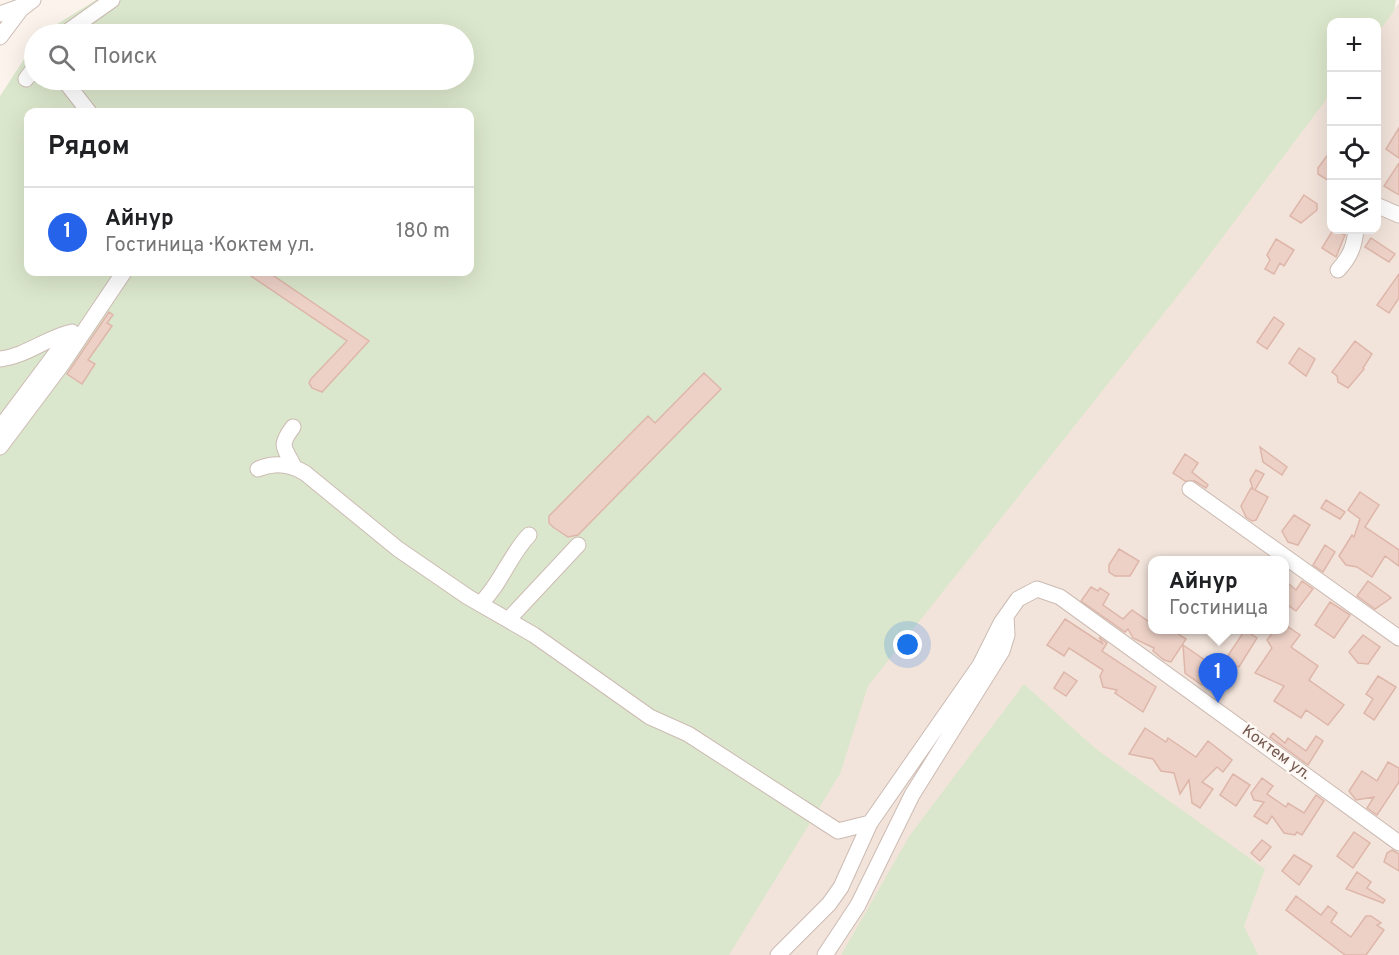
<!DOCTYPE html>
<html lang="ru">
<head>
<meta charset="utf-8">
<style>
	body { margin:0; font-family:Overpass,sans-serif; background:#f2f2f2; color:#202124 }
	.controls { position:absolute; right:18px; top:18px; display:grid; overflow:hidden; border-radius:12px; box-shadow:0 6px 24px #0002 }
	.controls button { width:54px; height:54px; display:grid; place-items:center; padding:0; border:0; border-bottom:2px solid #e0e0e0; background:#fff; color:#202124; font:30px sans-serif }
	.you { position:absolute; left:908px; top:645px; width:21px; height:21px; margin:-15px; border:4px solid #fff; border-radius:50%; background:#1a73e8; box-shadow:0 0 0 9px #1a73e833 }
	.badge { display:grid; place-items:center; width:39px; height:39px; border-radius:50%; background:#2563eb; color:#fff; font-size:20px; font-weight:700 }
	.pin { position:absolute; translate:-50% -50px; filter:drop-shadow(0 2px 3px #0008) }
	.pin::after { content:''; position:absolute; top:32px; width:21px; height:18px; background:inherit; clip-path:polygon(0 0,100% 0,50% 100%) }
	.popup { position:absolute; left:1148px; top:556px; width:141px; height:78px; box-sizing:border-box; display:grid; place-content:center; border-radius:12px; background:#fff; filter:drop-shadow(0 2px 4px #0005); font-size:20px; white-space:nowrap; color:#757577 }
	.popup b { font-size:22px; color:#202124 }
	.popup::after { content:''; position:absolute; left:50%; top:100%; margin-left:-12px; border:12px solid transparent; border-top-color:#fff }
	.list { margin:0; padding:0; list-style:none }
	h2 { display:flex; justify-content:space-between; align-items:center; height:78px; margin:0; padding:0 24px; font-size:26px }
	h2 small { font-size:20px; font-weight:400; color:#757577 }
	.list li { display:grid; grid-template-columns:39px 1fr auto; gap:18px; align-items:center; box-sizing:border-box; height:90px; padding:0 24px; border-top:2px solid #e0e0e0 }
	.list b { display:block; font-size:22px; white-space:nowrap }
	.list p { margin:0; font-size:20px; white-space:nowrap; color:#757577 }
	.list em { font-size:20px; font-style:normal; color:#757577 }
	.icon { flex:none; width:33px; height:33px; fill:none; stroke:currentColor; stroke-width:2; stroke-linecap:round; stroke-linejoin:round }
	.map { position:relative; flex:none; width:1399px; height:955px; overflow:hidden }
	.search { position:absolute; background:#fff; box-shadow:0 6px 24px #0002; left:24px; top:24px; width:450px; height:66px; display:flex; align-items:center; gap:15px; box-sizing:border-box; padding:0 21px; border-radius:33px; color:#757577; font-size:22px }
	.panel { position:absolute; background:#fff; box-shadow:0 6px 24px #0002; left:24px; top:108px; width:450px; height:168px; border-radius:12px }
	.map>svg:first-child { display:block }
	.residential { fill:#f2e4db; fill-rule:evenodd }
	.green { fill:#dbe7cc; fill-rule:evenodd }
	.building { fill:#edd1c7; stroke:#deb6a9; stroke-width:1.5 }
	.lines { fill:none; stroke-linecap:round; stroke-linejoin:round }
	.minor-casing { stroke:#ccbbb3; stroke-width:17 }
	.minor { stroke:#fff; stroke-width:15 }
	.labels { text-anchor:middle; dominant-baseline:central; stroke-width:5; stroke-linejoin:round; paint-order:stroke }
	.street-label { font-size:16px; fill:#745951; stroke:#fdf8f3 }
</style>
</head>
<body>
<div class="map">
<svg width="1399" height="955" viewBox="0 0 1399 955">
	<rect width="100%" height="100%" fill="#fbf3ec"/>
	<path class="residential" d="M1399 3V955H629L1331 86 1332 230H1376L1377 31ZM1152 560H1284V630H1152Z"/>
	<path class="green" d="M96 0H1396L1394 11 1377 34 1376 22H1332L1331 93 1195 274 868 686 840 774 729 955H0V96L34 44V80H464V34H41ZM28 112H470V272H28Z
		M1024 684 1096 749 1265 869 1244 926 1258 955H841L910 835Z"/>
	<path class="building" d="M1399 128V158L1386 149Z
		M1332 149V183L1318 174V168Z
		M1399 163V195L1384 186Z
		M1304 195 1317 204V210L1301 223 1290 216Z
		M1333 230 1345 235 1336 257 1322 248Z
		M1371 238 1395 254 1389 262 1365 247Z
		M1276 239 1294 250 1284 266 1280 263 1274 274 1265 269 1270 260 1267 255Z
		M245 272H268L369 341 322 392 312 388 309 383 311 379 347 341Z
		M1399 274V298L1389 313 1377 305Z
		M109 312 113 315 107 323 112 326 88 360 95 364 82 384 67 374Z
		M1274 317 1284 324 1267 349 1257 342Z
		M1355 341 1372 354 1363 368 1364 369 1348 388 1338 382 1337 376 1332 372Z
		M1299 348 1315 359 1306 376 1289 363Z
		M704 373 721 389 578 535 568 537 553 527 549 523V516L648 416 655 423Z
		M1260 447 1287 467 1282 475 1263 462Z
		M1185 454 1198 463 1192 472 1208 485 1206 488 1195 481H1185L1173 473Z
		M1256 470 1264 474 1255 490 1268 497 1256 520 1252 521 1246 517 1241 506 1251 488 1253 489 1250 480Z
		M1360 492 1379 505 1365 527 1399 550V566L1385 556 1372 577 1357 567 1346 565 1339 556 1352 535 1354 537 1360 519 1348 510Z
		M1326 500 1345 512 1340 519 1321 508Z
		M1294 515 1310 525 1298 545 1288 542 1282 531Z
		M1325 545 1335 552 1323 572 1313 565Z
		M1119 549 1139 561 1130 576H1115L1109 572V565Z
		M1284 580 1296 590 1302 581 1313 589 1296 611 1284 602Z
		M1368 581 1389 596 1391 598 1375 609 1357 596Z
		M1091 587 1098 591 1100 588 1109 594 1103 605 1123 619 1132 610 1152 624V630H1172L1186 639 1171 662 1164 660 1153 651 1154 648 1133 638 1128 629 1125 632 1081 601Z
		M1330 602 1350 615 1334 638 1315 625Z
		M1065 619 1103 644 1099 637 1107 643 1102 651 1156 687 1143 712 1115 693 1117 690 1103 687 1100 676 1103 670 1069 648 1064 656 1047 645Z
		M1284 624 1300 635 1291 647 1318 666 1309 680 1344 705 1328 725 1306 710 1301 718 1274 701 1284 686 1255 673 1272 648 1267 640 1275 630H1284Z
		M1245 630 1257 638 1239 667 1223 663Z
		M1363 635 1380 647 1368 664 1358 663 1349 652Z
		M1183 645 1215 667 1202 685 1185 673Z
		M1064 672 1077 681 1066 696 1054 688Z
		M1378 676 1396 687 1374 720 1364 713 1373 699 1366 694Z
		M1145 728 1166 742 1168 738 1196 757 1208 741 1232 760 1223 772 1217 767 1202 782 1213 789 1200 808 1192 803 1189 780 1180 794 1174 773 1161 771 1153 759 1129 754Z
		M1273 733 1285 743 1288 738 1306 751 1316 736 1323 741 1308 765 1270 737Z
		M1388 762 1399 768V782L1377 815 1367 808 1374 797 1356 800 1349 791 1362 771 1377 781Z
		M1233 774 1250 785 1236 806 1220 795Z
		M1262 778 1273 786 1267 794 1286 807 1288 803 1304 813 1316 795 1324 801 1302 835 1297 832 1295 835 1284 833 1272 816 1267 824 1254 816 1264 802 1254 800 1251 793Z
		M1354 832 1370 843 1353 868 1337 856Z
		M1262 840 1271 847 1260 861 1251 853Z
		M1392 850 1399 854V871L1384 862 1387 853Z
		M1294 855 1312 866 1299 885 1282 871Z
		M1357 872 1371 882 1367 888 1385 900 1383 903 1346 889Z
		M1296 896 1321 915 1328 906 1337 913 1331 922 1351 937 1366 916H1371L1381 923 1377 925 1384 930 1366 955H1345L1286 910Z"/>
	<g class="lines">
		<defs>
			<path id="minor" d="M0 14 25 5
				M64 34 112 0
				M0 37 21 9 33 0
				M26 79 34 68
				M64 80 89 112
				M1376 205 1399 215
				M1338 270C1350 257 1354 247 1356 230
				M0 359C27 356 47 337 72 332
				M293 427C277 448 286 448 294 467
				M0 428 68 337
				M0 447 60 367 124 272
				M258 469C274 462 290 464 305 473L398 549 468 597 534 635 650 717 688 734 838 831 870 823
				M1190 489 1399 638
				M480 604C501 584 509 556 529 535
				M508 620 578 545
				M778 955 829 904 841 887 870 823 980 665 1001 623 1018 599 1037 589 1060 597 1399 843
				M825 955 858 905 912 795 1002 651 1007 635 1006 616"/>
		</defs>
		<use href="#minor" class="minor-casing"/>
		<use href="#minor" class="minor"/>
	</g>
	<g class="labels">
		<g class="street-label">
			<text transform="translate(1276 753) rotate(36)">Коктем ул.</text>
		</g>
	</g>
</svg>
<div class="controls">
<button>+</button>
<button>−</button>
<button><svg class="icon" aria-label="locate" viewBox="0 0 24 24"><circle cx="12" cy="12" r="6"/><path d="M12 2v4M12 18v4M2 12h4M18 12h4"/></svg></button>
<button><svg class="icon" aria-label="layers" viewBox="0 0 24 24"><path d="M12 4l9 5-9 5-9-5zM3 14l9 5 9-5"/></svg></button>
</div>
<div class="you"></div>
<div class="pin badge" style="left:1218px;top:703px">1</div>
<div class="popup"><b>Айнур</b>Гостиница</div>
<div class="search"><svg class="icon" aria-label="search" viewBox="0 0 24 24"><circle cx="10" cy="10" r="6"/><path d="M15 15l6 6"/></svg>Поиск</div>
<section class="panel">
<h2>Рядом<small></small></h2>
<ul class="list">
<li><span class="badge">1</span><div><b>Айнур</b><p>Гостиница · Коктем ул.</p></div><em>180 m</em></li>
</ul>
</section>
</div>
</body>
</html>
